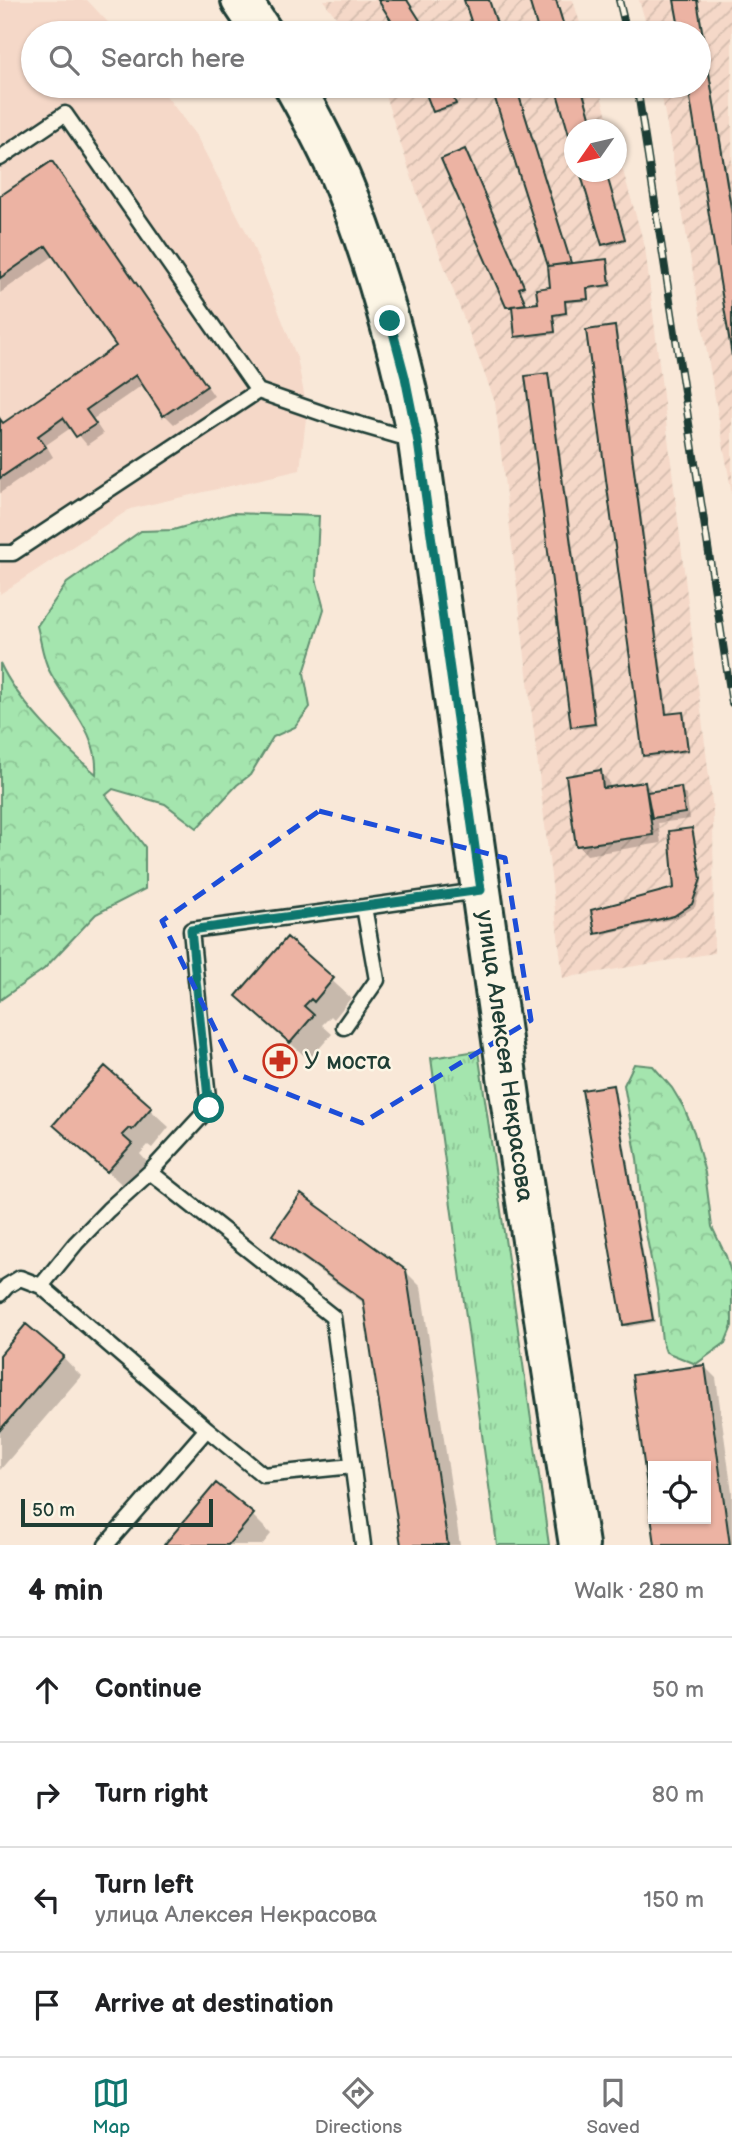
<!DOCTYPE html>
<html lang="en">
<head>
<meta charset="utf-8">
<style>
	body { margin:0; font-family:"Balsamiq Sans",sans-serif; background:#f2f2f2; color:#202124 }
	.controls { position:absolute; right:21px; bottom:21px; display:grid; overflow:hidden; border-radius:0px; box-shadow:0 2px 5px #0004 }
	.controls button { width:63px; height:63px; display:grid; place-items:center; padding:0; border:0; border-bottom:2px solid #e0e0e0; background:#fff; color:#202124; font:35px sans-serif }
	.compass { position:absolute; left:564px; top:119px; width:63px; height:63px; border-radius:50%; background:#fff; box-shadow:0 2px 5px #0004; rotate:236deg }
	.scale { position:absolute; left:21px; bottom:18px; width:192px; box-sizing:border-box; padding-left:7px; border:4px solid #1f3d34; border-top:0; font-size:19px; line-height:24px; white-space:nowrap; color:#1f3d34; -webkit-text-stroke:5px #fcf5e5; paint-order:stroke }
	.stop { position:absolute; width:21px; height:21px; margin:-16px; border:5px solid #0f766e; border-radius:50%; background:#fff }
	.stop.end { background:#0f766e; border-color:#fff; box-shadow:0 2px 7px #0008 }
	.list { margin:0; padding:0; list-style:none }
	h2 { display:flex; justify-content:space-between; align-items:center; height:91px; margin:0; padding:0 28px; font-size:30px }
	h2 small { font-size:23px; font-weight:400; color:#757577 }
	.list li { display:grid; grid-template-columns:46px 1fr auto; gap:21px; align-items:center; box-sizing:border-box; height:105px; padding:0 28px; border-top:2px solid #e0e0e0 }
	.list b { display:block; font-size:26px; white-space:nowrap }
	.list p { margin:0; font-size:23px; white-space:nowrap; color:#757577 }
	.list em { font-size:23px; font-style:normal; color:#757577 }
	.icon { flex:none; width:38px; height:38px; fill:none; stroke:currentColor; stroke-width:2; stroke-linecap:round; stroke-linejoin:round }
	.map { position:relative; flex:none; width:732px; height:1545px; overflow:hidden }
	.search { position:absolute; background:#fff; box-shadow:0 2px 5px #0004; left:21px; right:21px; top:21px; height:77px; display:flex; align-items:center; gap:18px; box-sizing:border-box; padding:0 24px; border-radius:38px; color:#757577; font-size:26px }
	.sheet { height:511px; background:#fff }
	nav { display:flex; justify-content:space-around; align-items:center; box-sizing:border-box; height:98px; border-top:2px solid #e0e0e0; background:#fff; font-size:19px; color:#757577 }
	nav a { display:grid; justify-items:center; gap:4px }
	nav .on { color:#0f766e }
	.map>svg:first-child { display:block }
	.built { fill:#f5d8c8 }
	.industrial { fill:url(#industrial-furrows) }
	.grass { fill:url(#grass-tufts); stroke:#629171; stroke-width:2 }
	.forest { fill:url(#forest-crowns); stroke:#629171; stroke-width:2 }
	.shadow { fill:#0003; fill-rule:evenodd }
	.building { fill:#ecb3a3; stroke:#1f3d34; stroke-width:2; fill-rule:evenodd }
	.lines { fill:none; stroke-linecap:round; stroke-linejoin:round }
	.lane-casing { stroke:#1f3d34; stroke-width:19 }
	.secondary-casing { stroke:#1f3d34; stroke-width:44 }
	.lane { stroke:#fcf5e5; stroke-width:14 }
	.secondary { stroke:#fcf5e5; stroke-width:38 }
	.rail-casing { stroke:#1f3d34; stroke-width:8 }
	.rail { stroke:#fcf5e5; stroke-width:5; stroke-dasharray:16; stroke-linecap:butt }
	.route { stroke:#0f766e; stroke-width:9 }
	.marked { fill:none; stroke:#1d4ed8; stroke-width:5; stroke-dasharray:14 9; stroke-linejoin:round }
	.labels { text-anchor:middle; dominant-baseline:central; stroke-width:5; stroke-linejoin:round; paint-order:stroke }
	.street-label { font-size:24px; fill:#1f3d34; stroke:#fcf5e5 }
	.poi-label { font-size:24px; fill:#1f3d34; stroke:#fcf5e5; text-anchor:start }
</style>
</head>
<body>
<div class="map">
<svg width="732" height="1545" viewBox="0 0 732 1545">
	<defs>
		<pattern id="industrial-furrows" width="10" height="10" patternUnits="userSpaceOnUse" patternTransform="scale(1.75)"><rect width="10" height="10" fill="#f5d8c8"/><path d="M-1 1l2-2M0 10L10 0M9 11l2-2" fill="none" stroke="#d2baac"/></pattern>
		<pattern id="grass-tufts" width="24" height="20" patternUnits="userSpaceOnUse" patternTransform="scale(1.75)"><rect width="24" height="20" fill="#a4e5ae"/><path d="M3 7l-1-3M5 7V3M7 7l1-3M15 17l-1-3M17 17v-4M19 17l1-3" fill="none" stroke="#8dc596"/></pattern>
		<pattern id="forest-crowns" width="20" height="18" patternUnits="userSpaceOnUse" patternTransform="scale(1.75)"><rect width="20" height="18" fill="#a4e5ae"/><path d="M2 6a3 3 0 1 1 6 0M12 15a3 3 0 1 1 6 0" fill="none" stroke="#8dc596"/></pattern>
	</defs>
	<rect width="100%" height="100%" fill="#f9e8d8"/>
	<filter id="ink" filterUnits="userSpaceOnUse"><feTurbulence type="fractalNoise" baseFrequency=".0143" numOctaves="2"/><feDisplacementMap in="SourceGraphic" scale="14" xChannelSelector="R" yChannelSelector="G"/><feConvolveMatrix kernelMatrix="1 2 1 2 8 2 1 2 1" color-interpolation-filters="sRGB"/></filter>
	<g filter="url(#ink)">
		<path class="built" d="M0 0H87L118 33H33V86H159L197 137 251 241 297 358 307 409 300 470 130 509 0 594Z"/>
		<path class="industrial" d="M323 0H573L583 33H348Z
			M639 0H732V494L660 86H699V33H649Z
			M382 86H598L611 129 574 130V172H616L617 150 645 247 713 810 714 953 563 978 495 402 415 188Z"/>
		<path class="grass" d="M477 1051H478L549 1545H497L431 1058Z"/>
		<path class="forest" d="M232 513 319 516 316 579 324 609 304 673 310 707 295 727 273 737 250 775 237 785 197 828 165 804 113 789 106 795 145 847V889L96 914 44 969 0 1000V663C17 701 64 747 96 774 99 734 69 707 51 674 43 661 41 641 37 626L67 583 141 531 173 530Z
			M634 1064 653 1066 672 1088 684 1108 694 1132 705 1173 712 1227 726 1256 732 1276V1326L725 1343 696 1364 666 1352 662 1341 657 1290 643 1218 637 1159 624 1085Z"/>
		<path class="shadow" d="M466 0H490L500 33H476Z
			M531 0H557L567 33H541Z
			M676 0H698L732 207V345L690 86H699V33H681Z
			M425 86H449L457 106 437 113Z
			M493 86H517L572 264 606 261 609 264 612 287 588 290 589 301 566 303 568 315 554 317 556 334 520 339 517 336 514 308H510L507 306 464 151 525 289 520 291 527 306 540 304 552 288 549 266Z
			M557 86H582L594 130H574V146Z
			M51 163 60 172 214 396 174 424 165 415 144 384 93 419 103 434 87 445 72 427 46 445 53 457 0 493V418L4 424 118 346 55 255 0 293V198Z
			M582 172H606L626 242 606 247 604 244Z
			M614 328 617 331 668 716 682 714 685 716 689 752 647 758 644 755Z
			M548 375 550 378 597 726 575 729 573 726Z
			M600 772 609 781 610 789 644 783 654 793 680 789 686 795 690 819 658 823 661 843 587 855 578 845Z
			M691 830 694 832 702 882 695 907 677 918 599 935 597 933 676 889Z
			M287 939 351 998 334 1019 331 1016 322 1025 332 1034 309 1060 238 996Z
			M105 1068 169 1127 152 1148 148 1145 140 1154 149 1164 127 1189 56 1125Z
			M612 1087 615 1089 655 1322 627 1327 624 1324Z
			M274 1234 405 1271 421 1287 460 1545H403L365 1304 290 1250Z
			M0 1357H63L81 1376 0 1470Z
			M705 1367 716 1378 732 1492V1545H657L634 1376ZM653 1466H706V1519H653Z
			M253 1516 271 1534 262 1545H166Z"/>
		<path class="building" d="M378 0H407L428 33H399Z
			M464 0H489L500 33H475Z
			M529 0H556L566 33H539Z
			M674 0H697L732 214V356L688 86H699V33H680Z
			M423 86H449L456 104 433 112Z
			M491 86H516L571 263 548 266Z
			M555 86H581L594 130H574V152Z
			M465 149 524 286 519 288 526 304 506 307 441 159Z
			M52 161 207 386 163 416 136 375 86 410 96 424 76 437 63 418 38 436 46 447 0 478V419L3 423 116 346 46 246 0 278V196Z
			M580 172H606L625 239 602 245Z
			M607 259 610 285 587 288 588 299 565 301 566 313 553 315 555 332 515 337 512 306 538 303 536 289 550 287 548 266Z
			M615 326 666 714 683 712 688 750 643 756 586 330Z
			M548 373 595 724 571 727 525 376Z
			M601 770 603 788 645 782 653 835 576 846 566 776Z
			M681 787 685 813 652 818 647 792Z
			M692 828 701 879 692 904 674 916 595 934 591 910 674 888 669 831Z
			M287 937 334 978 314 1002 311 999 304 1006 314 1015 290 1043 236 996Z
			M105 1066 152 1107 132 1130 129 1128 122 1135 132 1144 107 1172 53 1125Z
			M613 1085 653 1320 623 1325 582 1090Z
			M301 1194 406 1270 448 1545H401L363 1300 272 1235Z
			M26 1324 64 1356 0 1430V1355Z
			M705 1365 730 1545H655L632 1375ZM653 1466H706V1519H653Z
			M216 1483 254 1514 228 1545H164Z"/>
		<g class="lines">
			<defs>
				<path id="lane" d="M0 158 65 114 258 391 330 416 413 440
					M0 553H13L258 391
					M344 1027 377 980 364 907 478 891
					M150 1172 333 1317 363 1545
					M41 1286 207 1429 106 1545
					M0 1294 7 1286 20 1278 41 1286 76 1243 108 1210 150 1172 209 1108 191 930 364 907
					M207 1429 263 1475 353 1466"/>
				<path id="secondary" d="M241 0 263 33
					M294 86C312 118 330 151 344 186 378 268 400 355 418 442L511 1104 579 1545"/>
			</defs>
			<use href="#lane" class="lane-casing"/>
			<use href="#secondary" class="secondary-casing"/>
			<use href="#lane" class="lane"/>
			<use href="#secondary" class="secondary"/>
			<defs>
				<path id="rail" d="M619 0 627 33
					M637 86 732 703"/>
			</defs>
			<use href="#rail" class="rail-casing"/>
			<use href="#rail" class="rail"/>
		</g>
	</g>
	<g class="lines" filter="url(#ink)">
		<path class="route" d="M209 1108 191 930 481 890 418 442 405 377 390 321"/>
	</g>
	<path class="marked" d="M319 811 505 858 531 1020 362 1123 237 1074 162 921Z"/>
	<defs>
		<symbol id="pharmacy-ring" viewBox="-11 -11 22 22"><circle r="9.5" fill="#fcf5e5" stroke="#c8321e" stroke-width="1.5"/><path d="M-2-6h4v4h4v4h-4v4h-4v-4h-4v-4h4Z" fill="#c8321e"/></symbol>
	</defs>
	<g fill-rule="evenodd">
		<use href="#pharmacy-ring" x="261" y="1042" width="38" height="38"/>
	</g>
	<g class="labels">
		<g class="street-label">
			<text transform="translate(505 1056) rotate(82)">улица Алексея Некрасова</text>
		</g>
		<g class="poi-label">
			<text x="304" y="1061">У моста</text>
		</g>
	</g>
</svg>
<div class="controls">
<button><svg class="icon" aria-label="locate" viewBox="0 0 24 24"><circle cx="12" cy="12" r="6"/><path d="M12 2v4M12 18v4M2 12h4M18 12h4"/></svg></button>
</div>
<svg class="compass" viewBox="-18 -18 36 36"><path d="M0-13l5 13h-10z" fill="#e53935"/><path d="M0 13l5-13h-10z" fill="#757577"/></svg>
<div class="scale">50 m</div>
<div class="stop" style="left:209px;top:1108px"></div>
<div class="stop end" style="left:390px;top:321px"></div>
<div class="search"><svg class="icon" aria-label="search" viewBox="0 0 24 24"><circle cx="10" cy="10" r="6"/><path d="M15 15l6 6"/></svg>Search here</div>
</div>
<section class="sheet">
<h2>4 min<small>Walk · 280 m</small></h2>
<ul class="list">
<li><svg class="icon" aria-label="ahead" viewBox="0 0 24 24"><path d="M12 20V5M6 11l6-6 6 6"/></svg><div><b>Continue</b></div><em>50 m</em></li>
<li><svg class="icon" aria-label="right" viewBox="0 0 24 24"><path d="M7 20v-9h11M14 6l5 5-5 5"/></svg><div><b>Turn right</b></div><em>80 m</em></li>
<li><svg class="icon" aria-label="left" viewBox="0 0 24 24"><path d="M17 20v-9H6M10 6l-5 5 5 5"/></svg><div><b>Turn left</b><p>улица Алексея Некрасова</p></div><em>150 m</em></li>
<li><svg class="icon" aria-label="arrive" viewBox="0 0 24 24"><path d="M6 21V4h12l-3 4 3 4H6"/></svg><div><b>Arrive at destination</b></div></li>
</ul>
</section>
<nav>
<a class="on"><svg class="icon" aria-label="map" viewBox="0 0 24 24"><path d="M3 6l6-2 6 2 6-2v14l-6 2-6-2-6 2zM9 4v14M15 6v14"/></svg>Map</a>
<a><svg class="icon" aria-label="directions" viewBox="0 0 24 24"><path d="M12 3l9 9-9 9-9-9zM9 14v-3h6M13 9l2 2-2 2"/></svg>Directions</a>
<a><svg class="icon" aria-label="saved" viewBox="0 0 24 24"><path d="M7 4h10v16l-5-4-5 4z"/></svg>Saved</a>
</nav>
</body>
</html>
